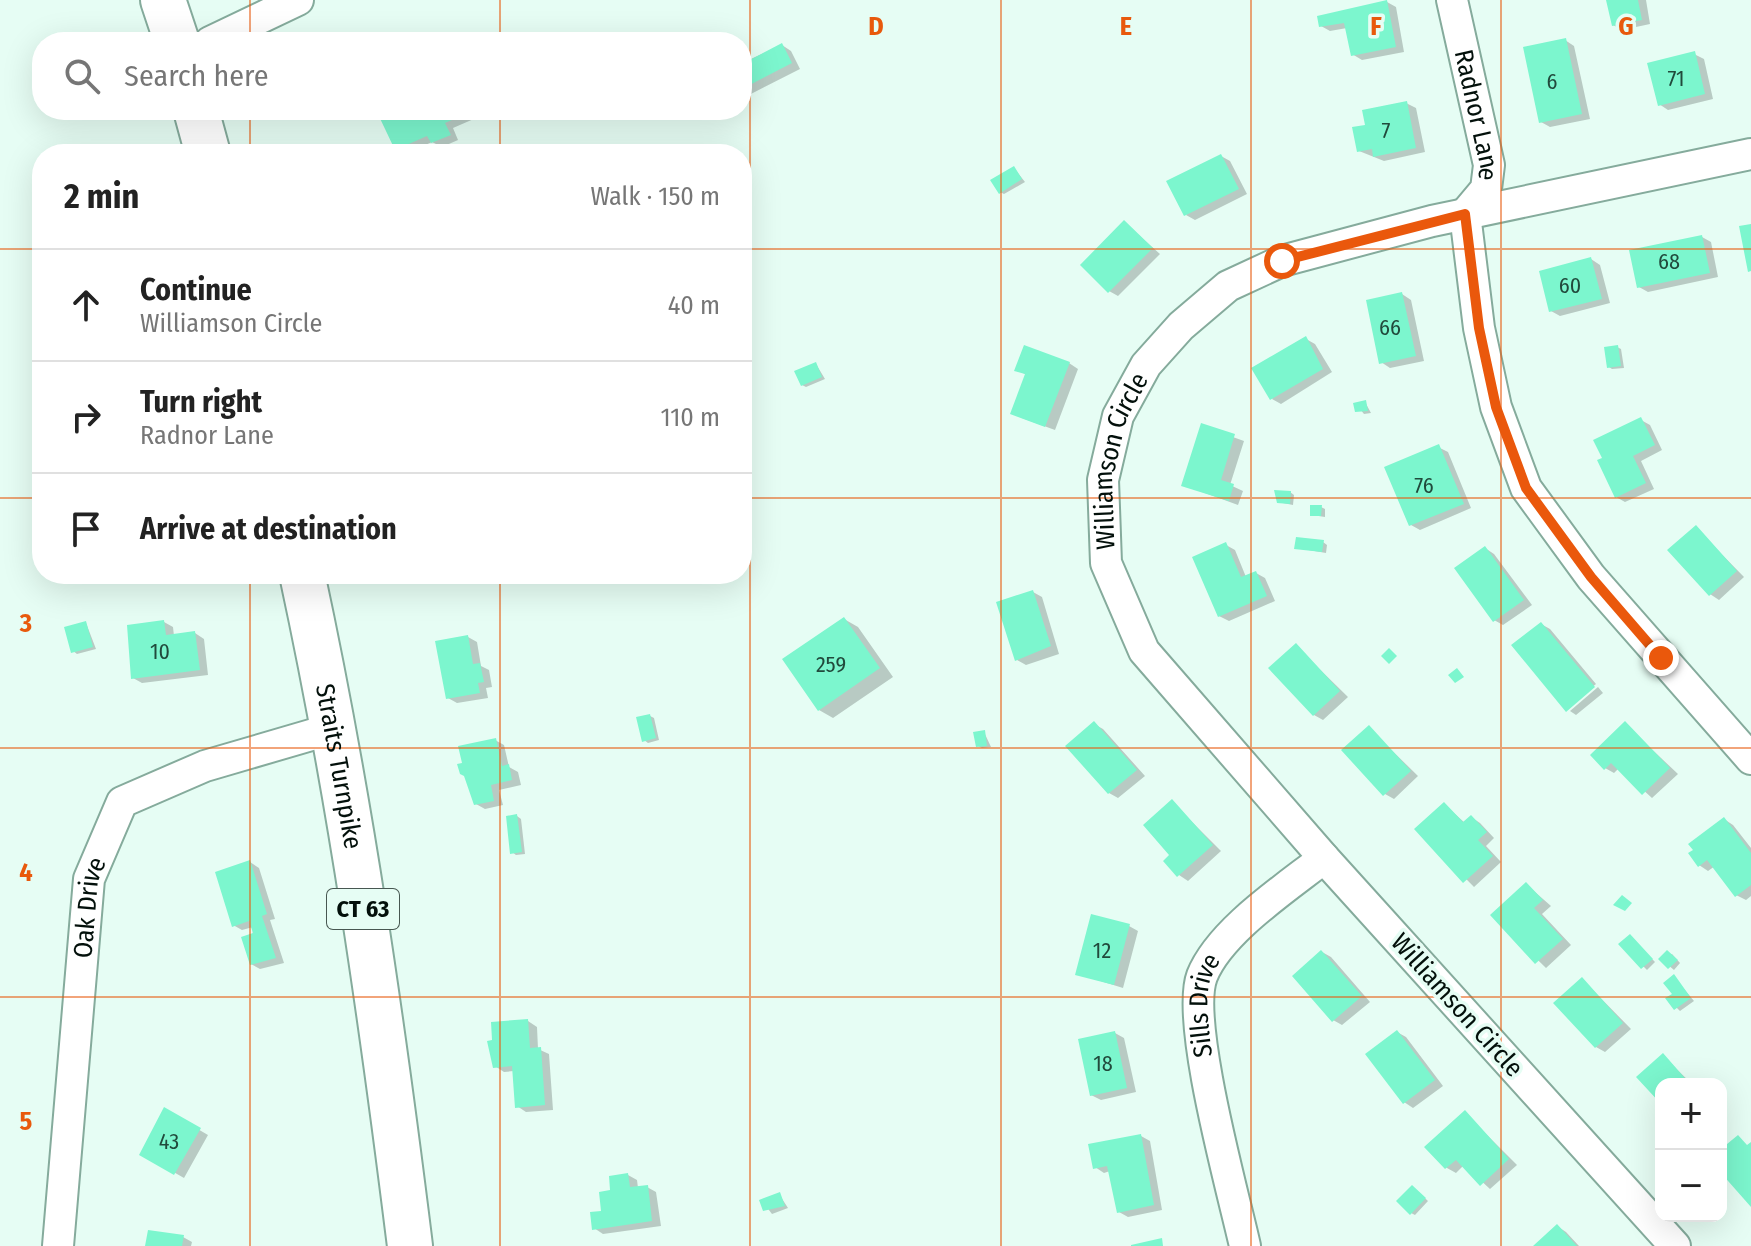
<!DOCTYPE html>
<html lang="en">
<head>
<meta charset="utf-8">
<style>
	body { margin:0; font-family:"Fira Sans Condensed",sans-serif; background:#f2f2f2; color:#222 }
	.controls { position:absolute; right:24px; bottom:24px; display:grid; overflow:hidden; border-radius:16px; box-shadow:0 8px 32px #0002 }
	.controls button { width:72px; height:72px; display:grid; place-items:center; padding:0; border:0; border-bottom:2px solid #e0e0e0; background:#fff; color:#222; font:40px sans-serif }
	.stop { position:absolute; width:24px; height:24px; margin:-18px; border:6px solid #ea580c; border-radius:50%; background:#fff }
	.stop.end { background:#ea580c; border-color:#fff; box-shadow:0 2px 8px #0008 }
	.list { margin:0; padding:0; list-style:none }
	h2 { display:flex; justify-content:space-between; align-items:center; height:104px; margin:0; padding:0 32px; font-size:34px }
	h2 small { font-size:26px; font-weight:400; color:#767676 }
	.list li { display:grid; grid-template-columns:52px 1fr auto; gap:24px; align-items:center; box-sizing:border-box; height:112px; padding:0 32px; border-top:2px solid #e0e0e0 }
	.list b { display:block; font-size:30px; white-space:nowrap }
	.list p { margin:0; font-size:26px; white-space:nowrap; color:#767676 }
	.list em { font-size:26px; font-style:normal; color:#767676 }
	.icon { flex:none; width:44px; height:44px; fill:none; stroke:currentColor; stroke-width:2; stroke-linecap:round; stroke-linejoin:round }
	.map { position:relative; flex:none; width:1751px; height:1246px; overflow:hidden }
	.search { position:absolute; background:#fff; box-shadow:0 8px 32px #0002; left:32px; top:32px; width:720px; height:88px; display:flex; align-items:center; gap:20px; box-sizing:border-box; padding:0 28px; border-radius:32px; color:#767676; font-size:30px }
	.panel { position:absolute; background:#fff; box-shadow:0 8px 32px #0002; left:32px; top:144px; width:720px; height:440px; border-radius:32px }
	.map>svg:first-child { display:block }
	.shadow { fill:#0003 }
	.building { fill:#7cf6ce }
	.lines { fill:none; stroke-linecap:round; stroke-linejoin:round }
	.street-casing { stroke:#85ab9c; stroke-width:34 }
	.primary-casing { stroke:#85ab9c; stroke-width:48 }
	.street { stroke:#fff; stroke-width:30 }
	.primary { stroke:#fff; stroke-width:44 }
	.route { stroke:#ea580c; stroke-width:10 }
	.grid { fill:none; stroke:#e8590c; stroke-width:2; stroke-opacity:0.55 }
	.labels { text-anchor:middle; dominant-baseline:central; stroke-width:7; stroke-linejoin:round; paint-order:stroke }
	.number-label { font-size:22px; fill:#214a3c }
	.shield { fill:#e6fdf4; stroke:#475751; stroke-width:2 }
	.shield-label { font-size:24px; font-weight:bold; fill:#03100b }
	.street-label { font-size:26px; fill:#03100b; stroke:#e6fdf4 }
	.grid-label { font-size:26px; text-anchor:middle; font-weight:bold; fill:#e8590c; stroke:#e6fdf4; stroke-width:7; stroke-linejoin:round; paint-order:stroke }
</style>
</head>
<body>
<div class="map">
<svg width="1751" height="1246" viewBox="0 0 1751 1246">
	<rect width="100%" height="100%" fill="#e6fdf4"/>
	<path class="shadow" d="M1608 0H1646L1650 24 1622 30 1613 25Z
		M1387 2 1396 7 1404 52 1362 60 1352 54 1347 28 1330 31 1321 26Z
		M1565 40 1574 46 1590 119 1550 127 1541 122Z
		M782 45 791 51 800 69 749 95 742 90V63Z
		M1694 54 1704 59 1713 99 1668 110 1659 104Z
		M1406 103 1416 108 1425 152 1384 161 1359 151 1367 127Z
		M379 110H472L476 118 453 128 458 140 442 147 432 142 405 154 396 149Z
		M1221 156 1230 161 1247 194 1195 220 1186 215Z
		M1014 168 1025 182 1004 194 1000 192Z
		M1125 223 1160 254 1118 296 1109 291Z
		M1702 237 1711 242 1718 277 1648 292 1639 287Z
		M1591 259 1600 265 1610 303 1560 316 1551 311Z
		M1402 294 1411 300 1424 361 1390 368 1381 362Z
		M1306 339 1315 344 1332 372 1281 404 1272 399Z
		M1617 347 1621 349 1624 368 1612 369 1609 367Z
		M1069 363 1078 369 1055 430 1022 418 1027 375 1017 370Z
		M816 364 825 379 806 387 802 385Z
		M1365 402 1371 413 1364 414 1356 404Z
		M1641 420 1650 425 1662 450 1641 461 1654 489 1625 502 1616 497Z
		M1202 426 1244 441 1230 485 1243 491 1238 505 1183 485Z
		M1438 447 1448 452 1471 508 1420 530 1411 525Z
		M1290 492 1294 495 1293 505 1278 502Z
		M1321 507 1325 509V517L1312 515Z
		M1696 528 1744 577 1719 600 1710 594Z
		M1323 542 1327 545 1326 553 1297 548Z
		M1226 545 1235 550 1246 577 1256 573 1265 578 1275 601 1229 621 1219 616Z
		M1485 548 1494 554 1532 605 1503 625 1494 620Z
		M1033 592 1042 597 1059 654 1026 665 1017 660Z
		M844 619 858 627 893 677 833 718 819 710Z
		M164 622 173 627 174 636 195 633 204 639 208 675 142 683 133 678Z
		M86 623 96 649 77 654 73 651Z
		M1541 624 1550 629 1596 684 1567 708Z
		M468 637 477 642 481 666 489 670 492 687 486 688 488 698 457 703 448 698Z
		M1296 646 1348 697 1323 720 1314 715Z
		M1598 687 1603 693 1576 715 1570 711Z
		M650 716 654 718 659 740 648 743 644 740Z
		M1094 724 1103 729 1145 776 1118 798 1109 793Z
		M1625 724 1678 774 1652 798 1619 768 1614 773 1605 768Z
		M1369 728 1418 776 1394 799 1385 794Z
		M984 732 991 747 982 748 978 746Z
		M495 740 504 745 509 767 518 772 521 785 499 790 503 805 485 809 476 804Z
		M1172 802 1221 851 1188 881 1179 875 1172 855Z
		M1445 805 1465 823 1471 817 1480 823 1494 838 1486 846 1501 862 1474 887 1417 829Z
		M517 816 521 819 525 854 516 855 512 852Z
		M1724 819 1733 825 1751 848V896L1746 900 1736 895 1715 866 1708 871 1699 865Z
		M250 862 259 868 275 919 270 920 284 963 260 969 251 964 253 927 242 930 233 925Z
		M1527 885 1551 906 1542 914 1571 945 1546 968 1493 916Z
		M1129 926 1138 931 1123 988 1078 974Z
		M1630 936 1655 962 1647 970 1621 944Z
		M1322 952 1331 957 1370 1002 1342 1025 1333 1020Z
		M1672 954 1680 963 1674 970 1661 959Z
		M1674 977 1694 1001 1680 1011 1668 999 1675 994Z
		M1582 979 1631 1029 1605 1052 1596 1047Z
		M528 1021 537 1027 538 1049 549 1054 553 1110 526 1112 517 1106 514 1071 504 1072 495 1066Z
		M1397 1032 1406 1037 1443 1086 1413 1108 1404 1102Z
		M1115 1033 1124 1038 1136 1092 1101 1100 1091 1095Z
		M1663 1056 1692 1084H1661V1101L1639 1077Z
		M165 1110 208 1135 184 1178 142 1154Z
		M1465 1113 1517 1165 1490 1189 1464 1165 1456 1173 1447 1168 1427 1147Z
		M1141 1136 1150 1141 1162 1210 1128 1217 1119 1212 1110 1171 1104 1173 1095 1167Z
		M628 1175 637 1180 638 1188 647 1187 656 1192 661 1226 603 1234 594 1228 613 1192Z
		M1416 1190 1428 1201 1415 1215 1411 1213Z
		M779 1194 788 1208 772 1214 762 1201Z
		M1557 1226 1566 1232 1579 1246H1536Z
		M183 1237 192 1242 191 1246H147Z"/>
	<path class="building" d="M1387 0 1396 47 1351 56 1344 23 1319 27 1317 16Z
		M1606 0H1638L1642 20 1612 26Z
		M1566 38 1582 114 1539 123 1523 47Z
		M782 43 792 63 742 89V64Z
		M1695 51 1705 94 1658 106 1647 63Z
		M1407 101 1416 148 1373 157 1372 149 1357 152 1352 127 1365 125 1362 110Z
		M376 110H467L468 113 445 123 451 135 431 143 427 136 395 150Z
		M1221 154 1239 189 1184 216 1166 181Z
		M1014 166 1022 179 999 194 990 180Z
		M1124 220 1153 248 1108 293 1080 265Z
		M1751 224V271L1748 272 1739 226Z
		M1702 235 1710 273 1637 288 1629 250Z
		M1591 257 1602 299 1549 312 1539 271Z
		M1402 292 1416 356 1379 364 1366 300Z
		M1306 336 1323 369 1270 400 1251 368Z
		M1024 345 1070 362 1045 427 1010 414 1025 374 1014 371Z
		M1618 345 1621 366 1607 368 1604 347Z
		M816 362 822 377 801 386 794 371Z
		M1366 400 1368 411 1355 412 1353 403Z
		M1641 417 1655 445 1633 456 1646 483 1615 498 1597 460 1602 458 1593 440Z
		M1201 423 1235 434 1221 480 1234 484 1229 501 1181 486Z
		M1439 444 1464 504 1409 526 1384 467Z
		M1274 490 1291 491 1290 504 1277 503Z
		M1310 505H1322L1321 516H1310Z
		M1696 525 1737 571 1709 596 1667 550Z
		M1296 537 1324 540 1322 552 1294 549Z
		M1226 542 1241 577 1256 571 1267 596 1218 617 1192 557Z
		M1485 546 1524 600 1493 622 1454 568Z
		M1033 590 1051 646 1015 661 996 602Z
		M844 617 880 668 818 711 782 659Z
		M164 620 166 635 195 631 200 670 131 679 127 625Z
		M86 621 93 647 71 653 64 627Z
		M1541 622 1595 687 1566 712 1511 645Z
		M468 635 473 664 480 663 484 682 478 683 480 693 446 699 435 641Z
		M1296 643 1340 691 1313 716 1268 668Z
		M1389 648 1397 656 1389 664 1381 656Z
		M1457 668 1464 677 1455 683 1448 675Z
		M650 714 656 738 642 742 636 717Z
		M1094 721 1137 770 1108 794 1065 746Z
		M1625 721 1670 768 1642 795 1611 763 1604 770 1590 755Z
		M1369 725 1411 771 1383 796 1341 750Z
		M985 730 987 746 976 747 973 732Z
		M496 738 502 766 509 764 512 780 491 785 494 801 474 805 464 776 460 774 457 764 462 763 458 746Z
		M1172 799 1213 845 1177 877 1163 861 1169 855 1143 825Z
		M1444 802 1463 822 1471 815 1487 832 1478 840 1493 856 1463 883 1414 829Z
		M517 814 522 852 510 854 506 816Z
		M1724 817 1751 853V885L1735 897 1707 860 1698 867 1688 853 1693 850 1688 844Z
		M250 860 267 914 262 916 276 958 250 965 241 937 253 933 249 921 232 927 215 872Z
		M1526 882 1543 900 1534 908 1563 939 1535 964 1490 915Z
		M1622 895 1632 903 1625 911 1613 905Z
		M1091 914 1130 924 1114 985 1075 975Z
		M1630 934 1653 959 1641 969 1618 944Z
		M1321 950 1362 996 1332 1022 1292 976Z
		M1667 950 1678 960 1668 969 1658 959Z
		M1674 974 1691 998 1674 1010 1665 998 1672 994 1663 983Z
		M1582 977 1623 1023 1595 1048 1553 1003Z
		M528 1019 530 1048 541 1047 545 1105 515 1108 512 1066 493 1068 487 1041 492 1040 491 1022Z
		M1397 1030 1435 1080 1403 1104 1365 1054Z
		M1115 1031 1127 1088 1090 1096 1078 1039Z
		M1663 1053 1690 1084H1661V1104L1636 1077Z
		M164 1107 201 1128 174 1175 139 1155Z
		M1465 1110 1509 1159 1480 1186 1456 1160 1445 1169 1424 1147Z
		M1141 1134 1154 1205 1117 1213 1107 1166 1093 1169 1088 1144Z
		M1738 1135 1747 1145 1751 1142V1207L1721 1173V1149Z
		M628 1173 630 1187 648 1185 652 1221 592 1230 590 1212 601 1211 599 1192 610 1190 609 1176Z
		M1412 1185 1426 1198 1410 1215 1396 1201Z
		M780 1192 785 1206 763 1211 759 1200Z
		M1557 1224 1577 1246H1533Z
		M148 1230 184 1235 182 1246H145Z
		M1162 1238 1163 1246H1131V1245Z"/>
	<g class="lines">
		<defs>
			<g id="street">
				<path id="s1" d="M1452 0 1489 165 1486 189 1465 214 1479 328 1496 407 1526 488 1591 577 1751 759"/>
				<path d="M210 42 298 0"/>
				<path id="s2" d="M58 1246 89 879 122 802 205 766 335 728"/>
				<path id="s3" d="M1245 1246C1233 1192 1185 1021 1202 976 1220 931 1286 888 1324 858"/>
				<path id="s4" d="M1675 1246 1324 858 1144 651 1106 563 1103 480 1118 416 1146 365 1181 326 1228 286 1282 261 1432 221 1751 154"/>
			</g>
			<g id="primary">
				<path d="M163 0 177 42"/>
				<path d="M196 110 208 154"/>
				<path id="s5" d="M302 574C350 796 382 1021 410 1246"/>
			</g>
		</defs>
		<use href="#street" class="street-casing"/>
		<use href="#primary" class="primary-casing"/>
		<use href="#street" class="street"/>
		<use href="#primary" class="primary"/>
	</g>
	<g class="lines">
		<path class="route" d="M1282 261 1465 214 1479 328 1496 407 1526 488 1591 577 1661 658"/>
	</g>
	<path class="grid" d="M250 0V42M500 0V42M750 0V1246M1001 0V1246M1251 0V1246M1501 0V1246M250 110V154M500 110V154M0 249H42M742 249H1751M0 498H42M742 498H1751M250 574V1246M500 574V1246M0 748H1751M0 997H1751"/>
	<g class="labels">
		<g class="number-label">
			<text x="1676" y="78">71</text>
			<text x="1552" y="81">6</text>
			<text x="1386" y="130">7</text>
			<text x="1669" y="261">68</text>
			<text x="1570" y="285">60</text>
			<text x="1390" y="327">66</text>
			<text x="1424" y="485">76</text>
			<text x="160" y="651">10</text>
			<text x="831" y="664">259</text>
			<text x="1102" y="950">12</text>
			<text x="1103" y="1063">18</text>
			<text x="169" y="1141">43</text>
		</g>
		<rect class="shield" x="327" y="889" width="72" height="40" rx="6"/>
		<g class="shield-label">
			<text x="363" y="909">CT 63</text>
		</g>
		<g class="street-label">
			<text stroke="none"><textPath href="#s1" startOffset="118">Radnor Lane</textPath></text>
			<text stroke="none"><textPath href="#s4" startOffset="998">Williamson Circle</textPath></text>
			<text stroke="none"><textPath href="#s5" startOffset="196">Straits Turnpike</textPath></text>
			<text stroke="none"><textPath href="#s2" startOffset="340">Oak Drive</textPath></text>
			<text transform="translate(1457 1005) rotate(48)">Williamson Circle</text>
			<text stroke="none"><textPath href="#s3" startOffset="246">Sills Drive</textPath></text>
		</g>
	</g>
	<g class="grid-label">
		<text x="876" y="35">D</text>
		<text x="1126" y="35">E</text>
		<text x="1376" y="35">F</text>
		<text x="1626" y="35">G</text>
		<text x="26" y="632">3</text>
		<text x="26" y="881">4</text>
		<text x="26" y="1130">5</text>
	</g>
</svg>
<div class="controls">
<button>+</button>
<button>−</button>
</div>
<div class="stop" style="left:1282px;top:261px"></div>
<div class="stop end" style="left:1661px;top:658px"></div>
<div class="search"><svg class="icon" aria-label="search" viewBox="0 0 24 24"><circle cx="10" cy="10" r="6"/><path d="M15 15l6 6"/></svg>Search here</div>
<section class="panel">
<h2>2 min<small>Walk · 150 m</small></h2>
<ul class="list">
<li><svg class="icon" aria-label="ahead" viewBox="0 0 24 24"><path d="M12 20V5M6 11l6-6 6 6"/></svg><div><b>Continue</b><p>Williamson Circle</p></div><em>40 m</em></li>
<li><svg class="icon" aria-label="right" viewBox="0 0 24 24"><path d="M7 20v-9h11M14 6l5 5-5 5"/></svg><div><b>Turn right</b><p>Radnor Lane</p></div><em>110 m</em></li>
<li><svg class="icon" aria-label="arrive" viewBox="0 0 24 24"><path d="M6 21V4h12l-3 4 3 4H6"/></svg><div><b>Arrive at destination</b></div></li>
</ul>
</section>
</div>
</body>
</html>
